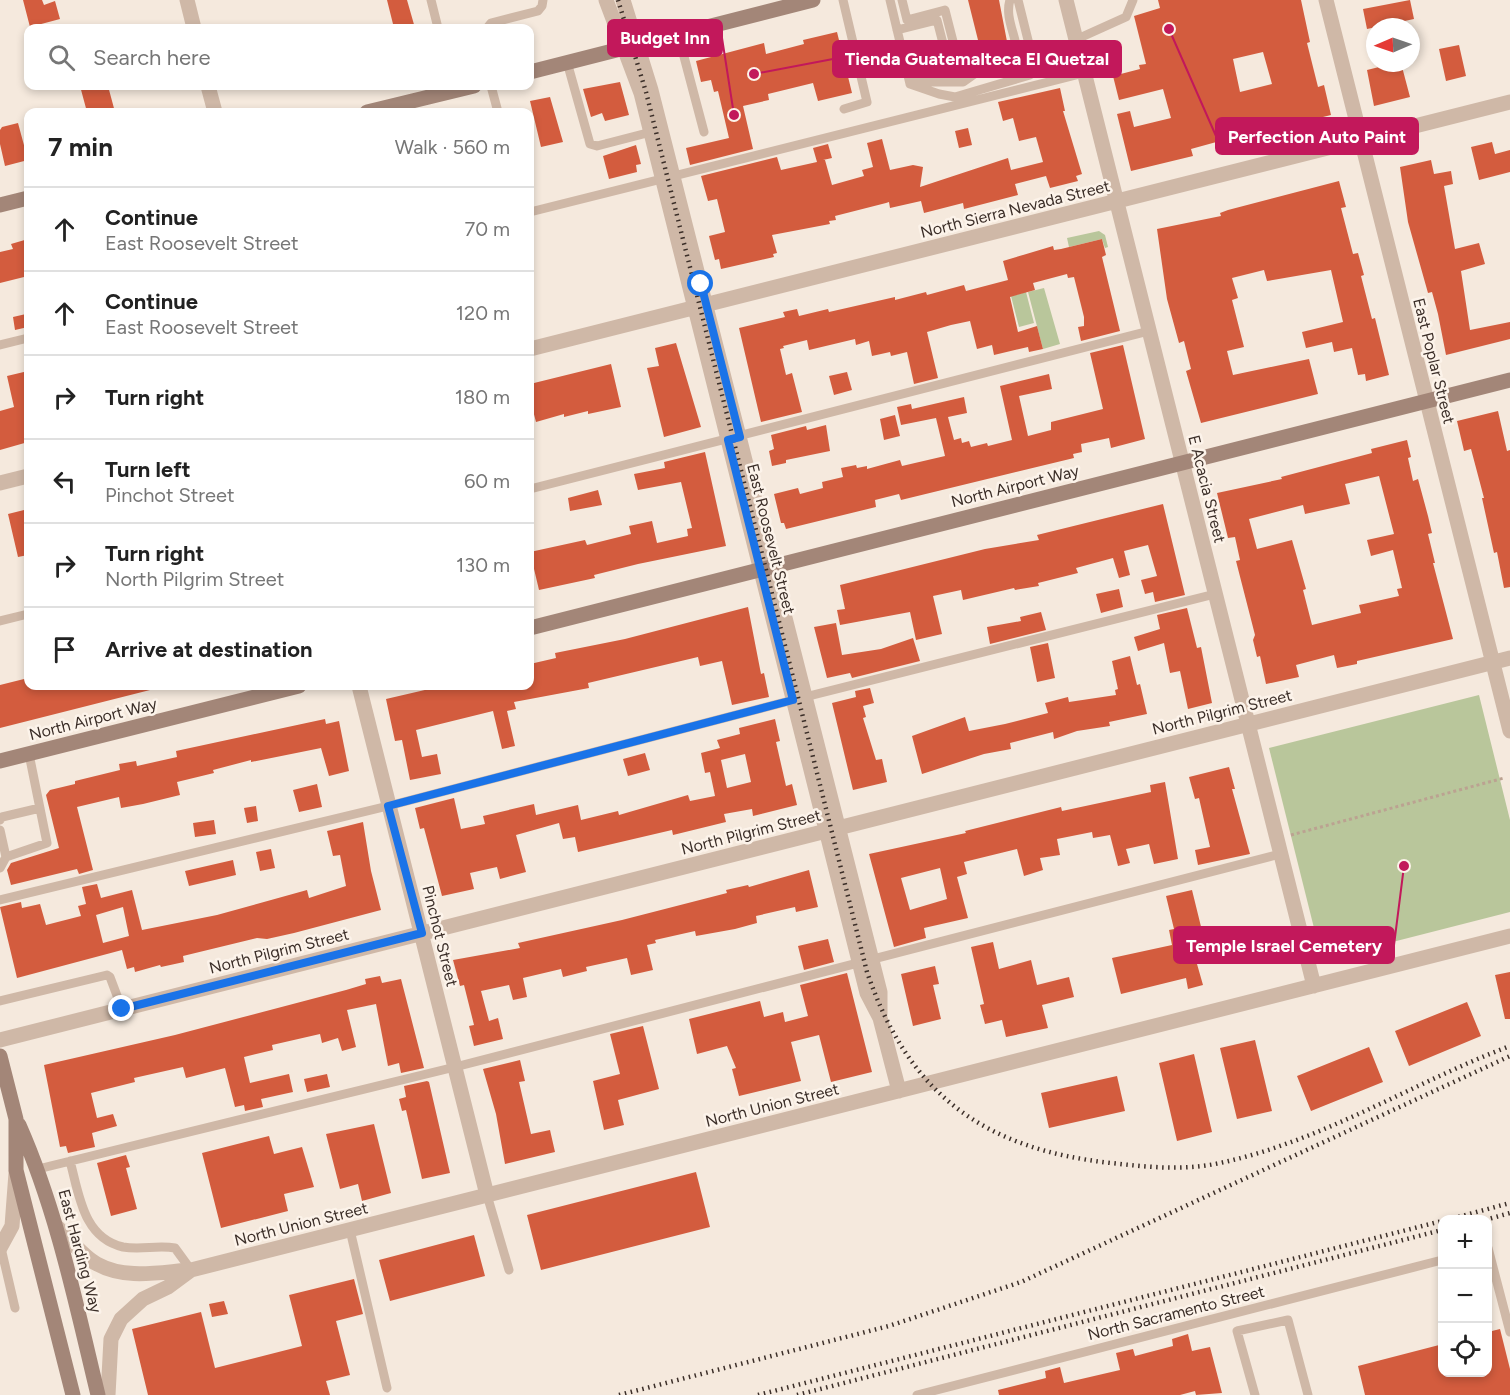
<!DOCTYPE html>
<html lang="en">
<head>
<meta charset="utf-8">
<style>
	body { margin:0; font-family:Figtree,sans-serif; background:#f6f6f6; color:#222 }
	.controls { position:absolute; right:18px; bottom:18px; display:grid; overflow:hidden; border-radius:12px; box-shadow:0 3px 9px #0003 }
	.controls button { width:54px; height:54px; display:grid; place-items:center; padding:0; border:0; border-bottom:2px solid #e0e0e0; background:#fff; color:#222; font:30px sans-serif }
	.compass { position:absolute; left:1366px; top:18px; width:54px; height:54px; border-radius:50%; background:#fff; box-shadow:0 3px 9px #0003; rotate:268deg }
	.stop { position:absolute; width:18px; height:18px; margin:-14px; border:4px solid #1a73e8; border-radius:50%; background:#fff }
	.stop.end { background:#1a73e8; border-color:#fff; box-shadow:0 2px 6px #0008 }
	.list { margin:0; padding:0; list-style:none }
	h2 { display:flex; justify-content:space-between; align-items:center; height:78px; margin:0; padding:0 24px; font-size:26px }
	h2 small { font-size:20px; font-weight:400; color:#767676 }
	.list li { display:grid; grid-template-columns:39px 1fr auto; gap:18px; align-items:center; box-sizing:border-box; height:84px; padding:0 24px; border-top:2px solid #e0e0e0 }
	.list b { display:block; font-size:22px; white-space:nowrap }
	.list p { margin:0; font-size:20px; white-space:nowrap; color:#767676 }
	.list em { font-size:20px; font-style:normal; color:#767676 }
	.icon { flex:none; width:33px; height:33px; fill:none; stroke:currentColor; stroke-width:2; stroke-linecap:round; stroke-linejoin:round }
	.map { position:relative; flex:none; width:1510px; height:1395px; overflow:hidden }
	.search { position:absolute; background:#fff; box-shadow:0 3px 9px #0003; left:24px; top:24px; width:510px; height:66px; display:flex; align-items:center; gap:15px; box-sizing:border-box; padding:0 21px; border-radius:12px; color:#767676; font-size:22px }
	.panel { position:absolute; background:#fff; box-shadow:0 3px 9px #0003; left:24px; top:108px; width:510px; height:582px; border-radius:12px }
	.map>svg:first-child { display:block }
	.green { fill:#b9c69b }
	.building { fill:#d35c3e; fill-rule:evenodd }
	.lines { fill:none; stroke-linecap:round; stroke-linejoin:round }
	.path { stroke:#bba291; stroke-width:3; stroke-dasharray:3 3; stroke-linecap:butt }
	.lane { stroke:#cfb8a7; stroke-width:9 }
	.street { stroke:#cfb8a7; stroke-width:15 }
	.secondary { stroke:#a38678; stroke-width:15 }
	.rail { stroke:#3b2e28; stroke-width:4.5; stroke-dasharray:1.5 4.5; stroke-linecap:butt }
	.route { stroke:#1a73e8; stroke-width:8 }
	.labels { text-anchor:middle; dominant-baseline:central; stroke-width:5; stroke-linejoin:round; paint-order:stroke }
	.street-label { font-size:16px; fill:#3b2e28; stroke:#fcf3ea }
	.leader { fill:none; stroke:#c2185b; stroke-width:2 }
	.callout-dot { fill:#c2185b; stroke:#fcf3ea; stroke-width:2 }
	.callout { fill:#c2185b; stroke:#c2185b; stroke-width:2 }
	.callout-label { font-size:18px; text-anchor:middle; font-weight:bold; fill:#fff }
</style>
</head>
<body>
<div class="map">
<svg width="1510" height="1395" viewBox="0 0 1510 1395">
	<rect width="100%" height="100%" fill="#f5e9dd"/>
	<path class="green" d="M1099 231 1105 235 1108 247 1105 248 1102 239 1069 247 1067 238Z
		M1044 288 1060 344 1043 349 1028 292Z
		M1026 292 1034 323 1019 327 1011 296Z
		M1479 695 1510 820V912L1322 960 1269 748Z"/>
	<path class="building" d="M23 0H42L44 5 55 1 60 19 30 27Z
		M387 0H407L415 28H394Z
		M968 0H999L1010 57 984 64Z
		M1158 0H1301L1310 42 1307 43 1318 87 1324 85 1331 115 1267 131 1266 128 1220 139V141L1191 149 1193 156 1131 171 1117 114 1130 111 1134 127 1171 118 1163 89 1119 100 1113 76 1140 69 1139 65 1146 64 1134 16 1160 8ZM1263 52 1272 84 1240 92 1233 59Z
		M1410 0 1414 19 1367 29 1363 9Z
		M837 32 852 93 818 101 813 83 768 94 769 100 743 106 753 149 690 165 686 148 729 138 718 91 714 92 711 80 701 82 696 61 764 43 766 54 804 44 803 40Z
		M1459 45 1466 76 1446 81 1439 49Z
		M1395 63H1401L1410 97 1374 106 1367 70Z
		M620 82 629 115 605 121 602 113 591 117 583 89Z
		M80 86H108L115 112H87Z
		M1060 88 1065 111H1063L1082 174 1076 176 1078 181 1050 188 1046 176 1015 184 1018 195 964 209 963 203 924 213 921 201 890 208 889 202 886 203 835 216 836 220 829 221 830 224 772 235 777 253 773 254 774 257 721 269 719 259 715 260 709 236 725 232 717 199 708 201 701 176 777 157 781 170 817 162 813 148 828 144 832 158 823 160H825L832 185 864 176 862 170 873 167 867 143 882 139 890 170 913 165 923 167 920 187 1008 158 1011 170 1043 162 1036 137 1019 141 1013 118 1003 121 998 102Z
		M550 97 563 142 541 147 530 101Z
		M18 123 28 160 5 166 0 144V130L2 127Z
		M968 128 972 145 959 148 955 131Z
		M1492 142 1495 154 1510 150V172L1479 180 1471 147Z
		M636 145 641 164 636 165 637 172 609 179 603 156Z
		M1431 160 1434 174 1451 171 1453 184 1444 186 1455 249 1479 243 1485 264 1461 271 1470 330 1510 322V339L1446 355 1438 314 1432 292 1428 293 1408 222 1400 167Z
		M1339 181 1346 207 1341 208 1353 254 1358 253 1364 275 1361 276 1372 319 1375 318 1389 375 1366 381 1365 374 1358 375 1352 348 1334 352 1332 342 1306 348 1302 332 1343 322 1331 270 1267 281 1264 270 1232 278 1238 298 1232 300 1244 347 1227 351 1233 375 1309 359 1318 394 1201 423 1186 371 1191 369 1184 341 1179 343 1167 299 1157 229 1221 216 1220 213 1228 210Z
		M28 239V276L0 283V252L13 249 11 244Z
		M1102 239 1106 255 1102 257 1120 331 1081 341 1078 327 1084 326V317L1074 277 1068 278 1067 274 1033 283 1035 290 1010 297 1018 332 1037 326 1043 349 1029 352 1028 347 994 355 992 345 977 349 970 321 951 325 927 332 938 378 914 384 907 352 891 356 890 352 872 356 869 341 856 345 855 339 809 350 807 340 783 346 784 348 780 349 786 375 792 373 802 412 761 422 739 328 785 317 783 312 797 309 799 316 828 309 829 312 895 297V300L926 292 927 295 964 285 966 291 1008 280 1003 261 1053 246 1054 250 1061 249Z
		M26 314 28 327 15 330 13 317Z
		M676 343 701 427 664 437 647 368 659 366 655 348Z
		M1123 345 1145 439 1111 448 1109 438 1081 444 1082 452 1073 454 1074 458 901 500 899 494 875 500 876 507 786 529 784 523H781L774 494 798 488 800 494 823 488 822 482 843 477 841 468 856 465 857 468 867 466V469L900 460 902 466 945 456 936 418 901 425 897 407 911 404 912 409 964 397 967 413 948 417 954 440 961 438 962 443 969 441 971 447 987 443 988 446 1012 440 1000 386 1049 374 1052 389 1019 396 1028 436 1051 430V422L1103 409 1090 353Z
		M611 364 621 407 588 414V411L564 417V414L536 422 530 399V384Z
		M28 371V442L0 450V411L14 407 7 376Z
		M847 372 852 390 834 395 829 376Z
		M1498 411 1507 451 1510 450V587L1504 588 1497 552 1494 553 1482 498H1484L1471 449 1464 451 1457 421Z
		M895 415 900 436 884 440 880 419Z
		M826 425 830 451 786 460V463L772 466 769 451 774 449 771 435 806 426 807 430Z
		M1407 440 1411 457 1408 458 1413 481 1418 479 1428 516 1432 533 1428 534 1435 563H1433L1453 639 1357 661V664L1337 668 1334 655 1296 665 1299 677 1266 684 1260 656 1257 657 1253 640 1255 635 1236 561 1240 560 1235 537 1228 538 1217 493 1282 479 1281 477 1372 453 1371 449ZM1379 476 1394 534 1367 540 1371 556 1393 550 1402 588 1397 589 1399 596 1359 605 1361 613 1312 625 1303 590 1306 589 1292 540 1257 549 1249 519 1303 505 1305 514 1350 504 1345 484Z
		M705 452 726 546 638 564 594 575 595 578 539 590 530 552 585 540 587 545 631 534 629 526 652 521 657 543 688 536 687 529 692 528 681 482 638 490 634 474 665 468 664 462Z
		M598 490 602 505 570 511 568 498Z
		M1163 504 1185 595 1155 602 1153 592 1145 594 1141 580 1157 576 1148 545 1124 551 1130 575 1119 578 1113 558 1076 568 1078 573 1038 583 1039 586 1015 590 1014 588 963 600 961 590 933 596 942 634 916 640 910 612 840 625 837 610 845 609 840 585 985 549 1039 540 1037 535Z
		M28 509V555L18 557 8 514Z
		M1119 589 1123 607 1101 613 1096 594Z
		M748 607 761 674 764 673 769 697 732 705 722 661 700 666 698 657 588 683 589 688 514 702 516 709 507 711 515 746 502 749 493 711 416 730 422 757 437 754 441 774 410 780 402 740 395 741 386 699 442 686H530V664L556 658 555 653 625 639Z
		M1187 608 1197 648 1201 647 1212 703 1188 709 1180 671 1170 673 1164 643 1138 651 1134 637 1160 629 1157 615Z
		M1041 612 1046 630 990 644 987 627 1021 621 1020 617Z
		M836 623 842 655 881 649 913 638 920 661 852 678 850 673 827 678 814 627Z
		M1048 643 1055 678 1037 682 1030 647Z
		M1130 656 1137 685 1140 684 1147 714 1109 722 1110 726 1077 731 1054 739 1053 732 1010 743 1011 749 984 754 922 774 912 736 965 717 969 731 1005 724 1048 713 1045 703 1068 697 1069 702 1116 695 1115 690 1118 689 1112 661Z
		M28 678V686H150V690L0 728V685Z
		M870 688 874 703 863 706 866 717 863 718 876 760 882 759 887 782 853 790 832 703 856 697 855 691Z
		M325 719 326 724 339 721 349 771 329 776 321 748 251 762V760L213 770 214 773 177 782 180 795 143 804 121 808 119 797 77 807 93 870 79 874 77 869 11 885 7 870 11 863 59 848 46 795 50 790 75 784V781L120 770 119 764 136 761 137 766 177 757 176 751Z
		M775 719 780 741 776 742 786 786 792 784 797 805 753 816 752 809 724 814 726 822 673 835 672 830 578 852 575 837 563 839 559 823 516 835 526 872 500 879 497 867 470 873 474 889 442 896 424 828 420 829 415 808 454 798 461 829 485 824 483 816 534 804 536 815 578 805 581 820 618 811 619 815 688 795 690 801 715 796 710 772 705 773 701 753 720 748 717 740 740 734 739 728ZM745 754 751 782 727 788 721 760Z
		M645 753 650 770 628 776 623 759Z
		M1229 767 1235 789H1232L1250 854 1198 865 1195 850 1210 847 1199 798 1195 799 1189 777Z
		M1165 782 1178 859 1154 864 1149 844 1126 849 1130 863 1118 866 1110 835 1093 838 1092 832 1057 839 1060 855 1040 858 1043 870 1024 876 1017 849 964 862 967 874 957 877 968 918 924 928 926 938 894 947 869 854 966 833 965 831 1061 807 1062 811 1151 792 1150 785ZM940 868 947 899 910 910 901 878Z
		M317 784 322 807 299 812 293 790Z
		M256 806 258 821 247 823 244 808Z
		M214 820 216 834 195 837 193 823Z
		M363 822 371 871 381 910 294 933 267 939 257 938 183 956 184 962 161 967 160 965 135 972 134 967 127 969 122 950 17 978 0 907 21 902 22 908 40 904 46 925 81 916 78 906 86 904 82 887 97 884 101 898 132 890 142 930 217 915 307 890 309 898 346 886 340 855 333 856 327 831ZM123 907 129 936 103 943 96 915Z
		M271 849 275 868 260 871 256 852Z
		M233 860 236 875 189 886 185 871Z
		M809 870 818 907 796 912 795 907 756 916 757 923 735 929 696 936 695 931 655 940 656 943 647 945 653 970 631 975 627 958 586 967 587 971 563 977 561 969 523 978 527 997 513 1000 509 985 481 991 489 1021 498 1018 503 1039 474 1046 469 1026 474 1025 464 985 460 986 453 960 520 948 518 943 622 920 727 893 726 890 748 885 749 887Z
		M1192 890 1206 947 1201 948 1204 962 1197 964 1203 985 1188 989 1186 978 1121 994 1112 958 1172 945 1169 930 1174 929 1166 896Z
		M828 939 834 962 804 970 798 946Z
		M993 942 999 969 1031 960 1037 985 1069 977 1074 997 1042 1005 1048 1028 1006 1037 1002 1020 985 1024 980 1005 984 1004 971 947Z
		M935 966 939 984 933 985 941 1019 913 1026 901 974Z
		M1510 972V1019H1505L1495 975Z
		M847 973 872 1072 831 1082 819 1035 791 1042 801 1081 739 1096 732 1069 736 1068 727 1046 697 1054 689 1019 760 1001 764 1017 783 1012 785 1022 808 1016 800 985Z
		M380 976 382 983 401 979 424 1068 401 1073 399 1063 388 1066 376 1004 347 1010 356 1047 342 1051 338 1038 322 1043 320 1034 272 1045 273 1050 244 1057 250 1083 289 1074 293 1092 261 1099 263 1107 245 1111 244 1105 235 1107 225 1068 186 1078 183 1067 134 1078 135 1082 91 1093 97 1118 113 1114 117 1126 92 1133 95 1147 68 1153 66 1146 60 1147 44 1065 175 1035 346 990 366 984 365 979Z
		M1467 1002 1481 1036 1409 1066 1395 1031Z
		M643 1026 659 1089 618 1100 624 1125 604 1130 593 1081 620 1074 610 1034Z
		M1255 1040 1272 1111 1237 1119 1220 1048Z
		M1369 1047 1383 1082 1311 1111 1297 1076Z
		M1194 1054 1212 1132 1177 1141 1159 1063Z
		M520 1060 525 1081 519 1082 531 1134 550 1130 555 1152 505 1164 496 1114 483 1069Z
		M327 1074 330 1087 307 1092 304 1079Z
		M1117 1076 1125 1111 1049 1128 1041 1093Z
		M427 1081 429 1082 450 1173 422 1179 406 1110 402 1111 399 1099 406 1097 404 1086Z
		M374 1124 391 1193 362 1201 358 1184 340 1189 326 1134Z
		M269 1136 274 1154 302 1147 314 1187 284 1194 288 1211 221 1228 202 1153Z
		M126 1155 130 1167 126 1168 137 1209 111 1216 97 1163Z
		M696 1172 710 1227 541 1270 527 1215Z
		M474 1235 485 1276 390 1301 379 1260Z
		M354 1279 363 1314 336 1321 350 1375 326 1381 330 1395H148L132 1329 201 1312 215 1368 302 1346 289 1295Z
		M224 1301 228 1314 212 1317 209 1304Z
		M1500 1329 1510 1369V1395H1365L1358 1366 1443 1344V1372H1488V1332Z
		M1188 1334 1192 1351 1210 1347 1222 1393 1196 1395 1195 1391 1180 1395H999L998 1390 1046 1378 1045 1371 1060 1367 1064 1383 1120 1370 1116 1353 1133 1349 1135 1356 1173 1346 1172 1339Z"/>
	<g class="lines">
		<path class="path" d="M1291 835 1504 778"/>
		<path class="lane" d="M431 0 438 28
			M843 0 867 102 844 109
			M890 0 910 84
			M487 28 491 23 538 11 542 6 543 0
			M897 30 937 20 946 55 956 53 945 10 907 20 902 0
			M678 34 704 132
			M1075 40 1126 17 1133 0
			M1033 60 1078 50
			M567 62 590 144 597 146 651 132
			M1033 69 1080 58
			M918 82H963L980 70
			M910 84 939 94 955 97 1030 75 1033 60 1018 0
			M910 84 938 71 1002 72 1015 67C1024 46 1003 22 1010 0
			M491 86 498 112
			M530 212 1084 73
			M0 345 28 338
			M530 489 1149 331
			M0 621 28 614
			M0 820 2 817 40 808
			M0 830 6 857
			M0 868 6 857 47 843 29 754
			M0 900 388 806 793 700 1215 594
			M0 1001 107 975 110 977 122 1009
			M70 1161C79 1194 83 1238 123 1247 141 1250 158 1245 175 1248L191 1270
			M38 1169 455 1067 1280 854
			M487 1195 509 1270
			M350 1230 387 1388
			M1 1248 15 1308
			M1488 1248 1510 1332
			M917 1395 1442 1260
			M1255 1395 1237 1331 1288 1320 1308 1395"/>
		<path class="street" d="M187 0 194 28
			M606 0 641 93 867 993 880 1018 899 1091
			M623 0 651 90 880 992V1014
			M1066 0 1314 986
			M1326 0 1510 731
			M208 86 215 112
			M530 349 1510 102
			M0 483 28 476
			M359 686 487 1195
			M0 1040 1510 658
			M56 1226C69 1238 82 1256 97 1264 126 1280 160 1272 191 1270L1510 936
			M0 1248 12 1226 16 1173
			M108 1395 111 1339 121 1319 143 1299 168 1287 191 1270"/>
		<path class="secondary" d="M530 72 813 0
			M367 112 474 86
			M0 205 28 198
			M530 628 1510 380
			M0 761 299 686
			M0 1056 16 1119V1170L73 1395
			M19 1125C57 1211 76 1304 98 1395"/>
		<path class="rail" d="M618 0 646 92 867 972C909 1095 984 1149 1111 1163 1148 1167 1183 1171 1220 1163 1323 1141 1412 1083 1510 1046
			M1447 1220 1510 1203
			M1485 1220 1510 1213
			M619 1395 889 1326 1021 1282 1510 1056
			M758 1395 1442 1221
			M797 1395 1442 1230"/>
	</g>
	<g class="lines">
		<path class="route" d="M122 1009 422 933 388 806 793 700 728 440 740 437 701 284"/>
	</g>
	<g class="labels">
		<g class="street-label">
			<text transform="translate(1015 209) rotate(-14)">North Sierra Nevada Street</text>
			<text transform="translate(1434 361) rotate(76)">East Poplar Street</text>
			<text transform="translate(1015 486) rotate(-14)">North Airport Way</text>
			<text transform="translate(1207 489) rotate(76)">E Acacia Street</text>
			<text transform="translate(771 539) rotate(76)">East Roosevelt Street</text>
			<text transform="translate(1222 712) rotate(-14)">North Pilgrim Street</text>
			<text transform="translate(93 719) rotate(-14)">North Airport Way</text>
			<text transform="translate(751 832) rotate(-14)">North Pilgrim Street</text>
			<text transform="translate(440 936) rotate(76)">Pinchot Street</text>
			<text transform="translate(279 951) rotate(-14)">North Pilgrim Street</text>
			<text transform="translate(772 1105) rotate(-14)">North Union Street</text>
			<text transform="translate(301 1224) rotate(-14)">North Union Street</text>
			<text transform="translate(80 1251) rotate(75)">East Harding Way</text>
			<text transform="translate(1176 1313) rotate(-14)">North Sacramento Street</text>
		</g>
	</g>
	<path class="leader" d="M734 115L722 38M754 74L833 59M1169 29L1216 136M1404 866L1394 945"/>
	<g class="callout-dot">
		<circle cx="734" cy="115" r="6"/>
		<circle cx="754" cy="74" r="6"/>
		<circle cx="1169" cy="29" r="6"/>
		<circle cx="1404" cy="866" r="6"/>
	</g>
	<g class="callout">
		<rect x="608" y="20" width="114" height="36" rx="6"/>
		<rect x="833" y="41" width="288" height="36" rx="6"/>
		<rect x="1216" y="118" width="202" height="36" rx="6"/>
		<rect x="1174" y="927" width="220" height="36" rx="6"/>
	</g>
	<g class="callout-label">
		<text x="665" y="44">Budget Inn</text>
		<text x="977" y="65">Tienda Guatemalteca El Quetzal</text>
		<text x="1317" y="143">Perfection Auto Paint</text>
		<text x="1284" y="952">Temple Israel Cemetery</text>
	</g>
</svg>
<div class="controls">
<button>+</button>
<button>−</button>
<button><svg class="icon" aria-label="locate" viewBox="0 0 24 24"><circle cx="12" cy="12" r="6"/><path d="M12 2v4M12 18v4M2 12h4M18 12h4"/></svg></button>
</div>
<svg class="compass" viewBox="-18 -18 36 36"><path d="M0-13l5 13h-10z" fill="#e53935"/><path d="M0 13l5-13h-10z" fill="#767676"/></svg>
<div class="stop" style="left:701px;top:284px"></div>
<div class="stop end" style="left:122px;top:1009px"></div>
<div class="search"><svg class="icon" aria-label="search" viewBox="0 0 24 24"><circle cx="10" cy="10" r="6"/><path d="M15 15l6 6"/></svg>Search here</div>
<section class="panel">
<h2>7 min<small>Walk · 560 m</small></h2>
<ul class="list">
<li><svg class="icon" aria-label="ahead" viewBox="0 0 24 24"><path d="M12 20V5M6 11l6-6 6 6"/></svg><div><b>Continue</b><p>East Roosevelt Street</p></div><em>70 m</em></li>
<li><svg class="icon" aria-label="ahead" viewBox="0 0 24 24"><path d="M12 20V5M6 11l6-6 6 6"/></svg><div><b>Continue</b><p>East Roosevelt Street</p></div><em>120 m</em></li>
<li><svg class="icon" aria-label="right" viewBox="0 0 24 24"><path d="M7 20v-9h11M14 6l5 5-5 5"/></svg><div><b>Turn right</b></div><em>180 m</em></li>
<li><svg class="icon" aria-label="left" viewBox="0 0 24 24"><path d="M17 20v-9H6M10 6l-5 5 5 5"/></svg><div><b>Turn left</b><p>Pinchot Street</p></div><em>60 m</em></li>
<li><svg class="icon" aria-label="right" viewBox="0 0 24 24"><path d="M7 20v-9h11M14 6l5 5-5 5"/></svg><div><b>Turn right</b><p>North Pilgrim Street</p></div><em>130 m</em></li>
<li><svg class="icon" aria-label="arrive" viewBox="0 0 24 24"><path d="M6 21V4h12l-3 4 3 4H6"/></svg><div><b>Arrive at destination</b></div></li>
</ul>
</section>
</div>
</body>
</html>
